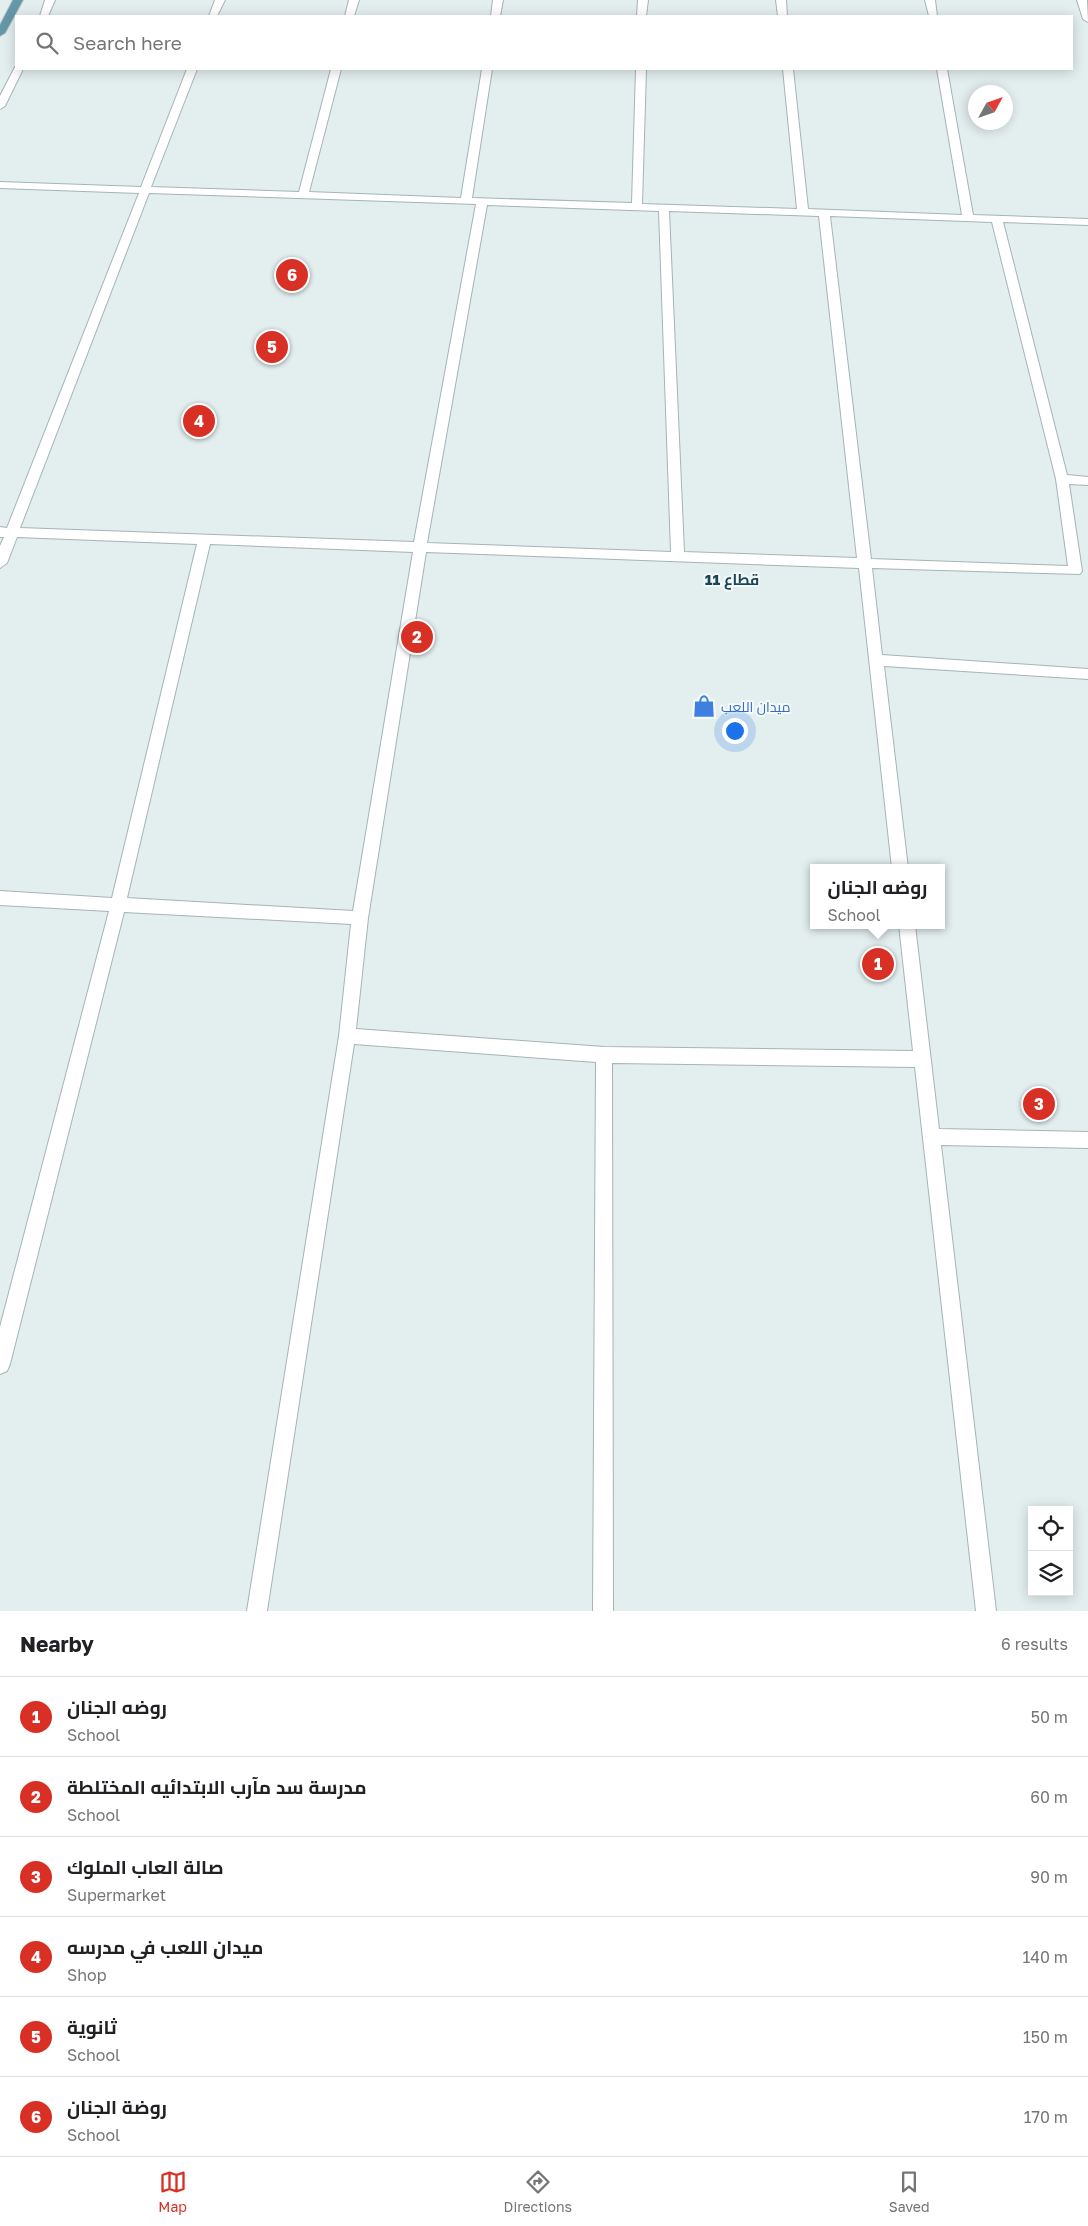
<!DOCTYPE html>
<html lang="en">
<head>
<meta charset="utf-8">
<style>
	body { margin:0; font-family:"Golos Text",Cairo,sans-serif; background:#f6f6f6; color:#202124 }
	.controls { position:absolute; right:15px; bottom:15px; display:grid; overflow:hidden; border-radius:0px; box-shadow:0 2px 12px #0003 }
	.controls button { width:45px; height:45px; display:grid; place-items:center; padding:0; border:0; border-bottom:1px solid #e0e0e0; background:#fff; color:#202124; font:25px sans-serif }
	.compass { position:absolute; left:968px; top:85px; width:45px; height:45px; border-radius:50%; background:#fff; box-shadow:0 2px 12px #0003; rotate:50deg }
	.you { position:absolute; left:734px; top:730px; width:18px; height:18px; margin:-12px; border:4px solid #fff; border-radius:50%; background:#1a73e8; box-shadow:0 0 0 8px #1a73e833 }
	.badge { display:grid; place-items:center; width:32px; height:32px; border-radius:50%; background:#d93025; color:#fff; font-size:16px; font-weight:700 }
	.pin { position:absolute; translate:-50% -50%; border:2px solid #fff; box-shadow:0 1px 5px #0006 }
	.popup { position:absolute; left:810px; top:864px; width:135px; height:65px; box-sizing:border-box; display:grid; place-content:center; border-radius:0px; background:#fff; filter:drop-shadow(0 1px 4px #0005); font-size:16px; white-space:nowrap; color:#757577 }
	.popup b { font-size:19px; color:#202124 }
	.popup::after { content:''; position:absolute; left:50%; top:100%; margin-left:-10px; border:10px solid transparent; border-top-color:#fff }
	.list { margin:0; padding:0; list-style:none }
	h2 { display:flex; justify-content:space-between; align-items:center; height:65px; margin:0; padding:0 20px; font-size:21px }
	h2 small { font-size:16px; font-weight:400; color:#757577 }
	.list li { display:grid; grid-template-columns:32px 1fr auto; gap:15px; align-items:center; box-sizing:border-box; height:80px; padding:0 20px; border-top:1px solid #e0e0e0 }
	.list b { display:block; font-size:19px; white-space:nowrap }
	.list p { margin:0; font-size:16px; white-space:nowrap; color:#757577 }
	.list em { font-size:16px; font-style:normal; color:#757577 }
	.icon { flex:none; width:28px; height:28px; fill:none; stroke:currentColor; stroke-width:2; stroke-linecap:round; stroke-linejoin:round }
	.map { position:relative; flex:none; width:1088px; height:1611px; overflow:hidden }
	.search { position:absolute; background:#fff; box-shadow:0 2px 12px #0003; left:15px; right:15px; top:15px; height:55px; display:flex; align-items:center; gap:12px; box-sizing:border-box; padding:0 18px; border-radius:0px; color:#757577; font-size:19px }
	.sheet { height:545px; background:#fff }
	nav { display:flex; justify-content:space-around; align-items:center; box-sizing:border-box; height:70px; border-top:1px solid #e0e0e0; background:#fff; font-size:14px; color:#757577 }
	nav a { display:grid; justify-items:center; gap:2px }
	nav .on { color:#d93025 }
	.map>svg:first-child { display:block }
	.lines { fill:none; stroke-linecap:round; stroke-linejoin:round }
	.minor-casing { stroke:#a5b4b7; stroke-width:2 }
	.major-casing { stroke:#c1c8ca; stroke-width:2 }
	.minor { fill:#fff; fill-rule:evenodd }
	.major { fill:#6497a8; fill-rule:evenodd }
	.labels { text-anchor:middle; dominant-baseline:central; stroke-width:4; stroke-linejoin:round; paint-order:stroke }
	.shop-label { font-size:14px; fill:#366cbe; stroke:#f4fafa; text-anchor:start }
	.neighbourhood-label { font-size:15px; font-weight:bold; fill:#1a4757; stroke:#f4fafa }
</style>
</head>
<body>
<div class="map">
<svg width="1088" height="1611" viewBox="0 0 1088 1611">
	<rect width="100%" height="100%" fill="#e3eeee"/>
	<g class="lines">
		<defs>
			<path id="minor" d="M45 0H55L48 16H40Z
				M215 0H225L217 16H209Z
				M349 0H359L354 16H345Z
				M493 0H503L500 16H491Z
				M638 0H648L646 16H637Z
				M776 0H786L787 16H778Z
				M925 0H935L937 16H929Z
				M1077 0H1087L1088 22 1083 19Z
				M15 67 23 69 5 106 0 109V96Z
				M187 69H197L151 187 299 192 331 69H341L309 192 461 198 482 69H492L472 198 632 203 636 69H646L642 204 797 209 783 69H793L808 209 962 215 937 69H947L973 215 1088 219V225L1003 222 1067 475 1088 477V485L1069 484 1082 571 1080 574 872 568 882 655 1088 669V679L884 666 908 868H892L859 568 426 552 368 918 356 1029 604 1047 913 1051 899 925H915L939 1129 1088 1132V1148L941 1145 996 1611H976L915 1067 612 1063 613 1611H593L596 1062 354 1044 267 1611H247L339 1036 351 924 124 912 10 1364 7 1371 0 1374V1327L109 911 0 905V891L112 898 197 544 17 537 7 563 0 568V546L4 537H0V527L7 528 139 193 0 188V182L141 187ZM149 193 476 204 414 542 20 528ZM487 205 659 211 671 552 427 543ZM669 211 819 216 857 558 684 552ZM830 216 992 222 1056 479 1068 566 871 559ZM210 544 413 552 353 911 127 898Z"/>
			<path id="major" d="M13 0H23L5 33 0 36V25Z"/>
		</defs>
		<use href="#minor" class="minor-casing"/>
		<use href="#major" class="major-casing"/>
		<use href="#minor" class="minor"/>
		<use href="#major" class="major"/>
	</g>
	<defs>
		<symbol id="shop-bare" viewBox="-9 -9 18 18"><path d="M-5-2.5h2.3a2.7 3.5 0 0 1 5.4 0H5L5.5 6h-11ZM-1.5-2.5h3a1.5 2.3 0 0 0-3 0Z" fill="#3f7fe0" stroke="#f4fafa" stroke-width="2.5" paint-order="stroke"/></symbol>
	</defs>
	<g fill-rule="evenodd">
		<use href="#shop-bare" x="688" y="690" width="32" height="32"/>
	</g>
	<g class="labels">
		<g class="shop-label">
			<text x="721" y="706">ميدان اللعب</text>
		</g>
		<g class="neighbourhood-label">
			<text x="732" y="579">قطاع 11</text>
		</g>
	</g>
</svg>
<div class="controls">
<button><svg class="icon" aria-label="locate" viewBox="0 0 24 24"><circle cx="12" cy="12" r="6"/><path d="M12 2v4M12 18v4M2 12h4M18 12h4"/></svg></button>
<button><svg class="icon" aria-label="layers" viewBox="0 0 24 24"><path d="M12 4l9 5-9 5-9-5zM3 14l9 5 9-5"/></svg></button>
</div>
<svg class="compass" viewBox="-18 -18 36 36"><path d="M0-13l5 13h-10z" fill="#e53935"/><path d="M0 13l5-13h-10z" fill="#757577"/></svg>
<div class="you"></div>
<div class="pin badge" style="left:878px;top:964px">1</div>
<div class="popup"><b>روضه الجنان</b>School</div>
<div class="pin badge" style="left:417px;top:637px">2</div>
<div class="pin badge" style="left:1039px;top:1104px">3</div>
<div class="pin badge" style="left:199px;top:421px">4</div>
<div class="pin badge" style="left:272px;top:347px">5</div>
<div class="pin badge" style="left:292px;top:275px">6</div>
<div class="search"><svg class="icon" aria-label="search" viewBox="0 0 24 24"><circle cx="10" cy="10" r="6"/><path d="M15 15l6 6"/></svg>Search here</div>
</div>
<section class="sheet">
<h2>Nearby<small>6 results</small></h2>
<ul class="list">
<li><span class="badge">1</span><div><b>روضه الجنان</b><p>School</p></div><em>50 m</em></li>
<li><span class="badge">2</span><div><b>مدرسة سد مآرب الابتدائيه المختلطة</b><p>School</p></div><em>60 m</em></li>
<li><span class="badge">3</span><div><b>صالة العاب الملوك</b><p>Supermarket</p></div><em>90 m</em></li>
<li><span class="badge">4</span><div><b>ميدان اللعب في مدرسه</b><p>Shop</p></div><em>140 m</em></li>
<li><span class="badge">5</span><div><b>ثانوية</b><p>School</p></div><em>150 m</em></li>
<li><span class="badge">6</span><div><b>روضة الجنان</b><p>School</p></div><em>170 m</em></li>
</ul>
</section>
<nav>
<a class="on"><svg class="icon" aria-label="map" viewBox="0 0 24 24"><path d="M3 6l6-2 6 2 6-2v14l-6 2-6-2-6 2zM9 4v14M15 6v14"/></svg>Map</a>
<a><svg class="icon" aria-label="directions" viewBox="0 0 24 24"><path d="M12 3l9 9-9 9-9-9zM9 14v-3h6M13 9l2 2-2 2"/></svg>Directions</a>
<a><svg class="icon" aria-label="saved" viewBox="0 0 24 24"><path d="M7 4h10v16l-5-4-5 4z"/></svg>Saved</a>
</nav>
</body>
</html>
